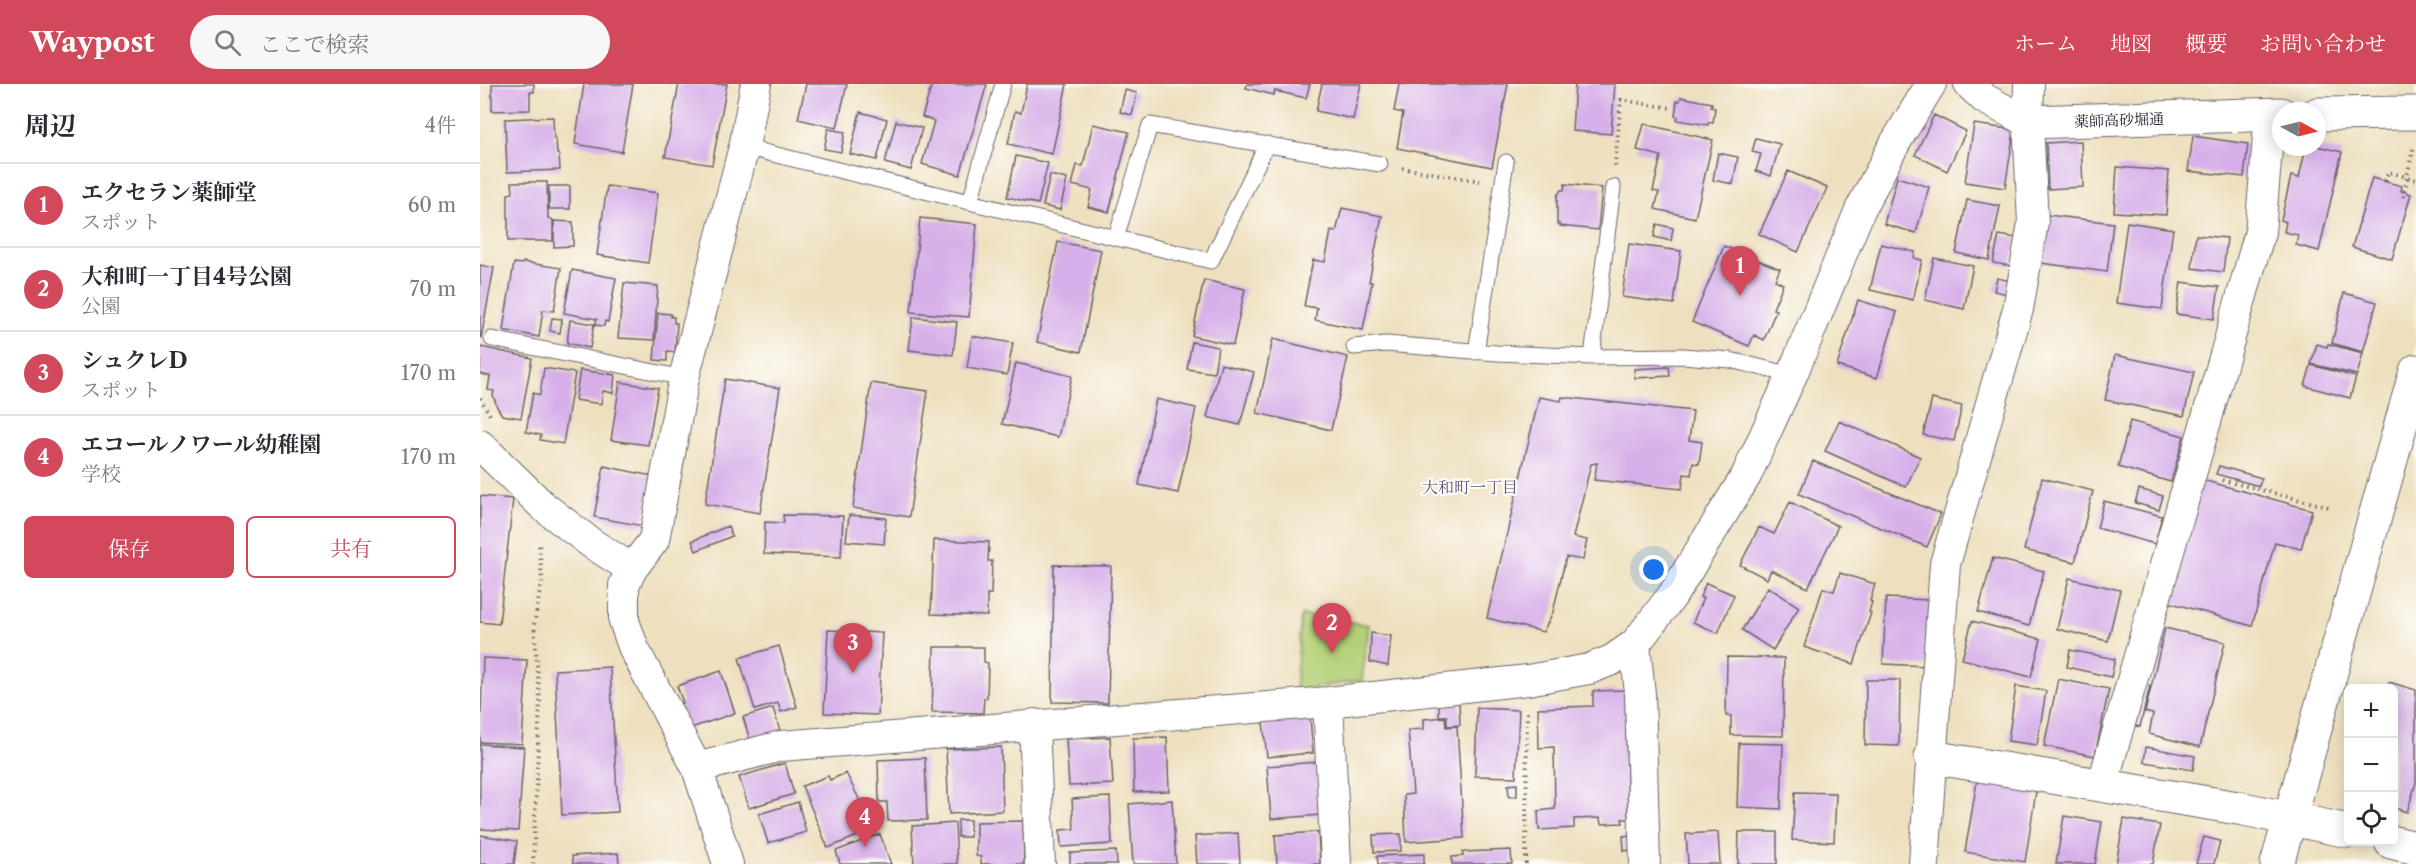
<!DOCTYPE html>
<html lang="ja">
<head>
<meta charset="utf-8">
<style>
	body { margin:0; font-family:"Libre Caslon Text","Noto Serif JP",serif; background:#f7f7f7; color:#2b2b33 }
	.controls { position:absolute; right:18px; bottom:18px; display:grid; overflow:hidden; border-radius:9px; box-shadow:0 3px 15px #0003 }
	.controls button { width:54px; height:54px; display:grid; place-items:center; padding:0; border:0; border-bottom:2px solid #e1e1e2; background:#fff; color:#2b2b33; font:30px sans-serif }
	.compass { position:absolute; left:1792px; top:18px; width:54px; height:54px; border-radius:50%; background:#fff; box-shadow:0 3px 15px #0003; rotate:97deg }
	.you { position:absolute; left:1174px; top:486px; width:21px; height:21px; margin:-15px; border:4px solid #fff; border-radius:50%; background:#1a73e8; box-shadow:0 0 0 9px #1a73e833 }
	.badge { display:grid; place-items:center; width:39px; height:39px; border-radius:50%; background:#d1495b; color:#fff; font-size:20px; font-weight:700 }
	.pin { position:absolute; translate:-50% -50px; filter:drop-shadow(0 2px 3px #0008) }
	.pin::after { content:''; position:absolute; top:32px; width:21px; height:18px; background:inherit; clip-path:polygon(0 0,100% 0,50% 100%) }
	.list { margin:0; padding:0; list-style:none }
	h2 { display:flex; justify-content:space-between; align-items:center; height:78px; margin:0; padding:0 24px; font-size:26px }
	h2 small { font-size:20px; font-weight:400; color:#7c7c81 }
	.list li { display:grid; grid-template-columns:39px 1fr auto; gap:18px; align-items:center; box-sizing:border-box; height:84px; padding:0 24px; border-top:2px solid #e1e1e2 }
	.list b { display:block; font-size:22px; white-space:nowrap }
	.list p { margin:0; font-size:20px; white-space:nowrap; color:#7c7c81 }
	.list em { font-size:20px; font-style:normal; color:#7c7c81 }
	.actions { display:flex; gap:12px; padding:18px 24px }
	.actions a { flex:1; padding:14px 0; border:2px solid #d1495b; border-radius:9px; text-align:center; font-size:21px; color:#d1495b }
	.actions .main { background:#d1495b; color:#fff }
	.icon { flex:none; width:33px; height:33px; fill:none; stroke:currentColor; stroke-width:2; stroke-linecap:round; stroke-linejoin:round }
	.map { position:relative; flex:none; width:1936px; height:780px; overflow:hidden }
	header { display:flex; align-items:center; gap:36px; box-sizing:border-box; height:84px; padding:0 30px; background:#d1495b; color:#fff }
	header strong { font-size:28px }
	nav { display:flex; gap:33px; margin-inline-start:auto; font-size:21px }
	.search { width:420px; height:54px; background:#f7f7f7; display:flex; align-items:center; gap:15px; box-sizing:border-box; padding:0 21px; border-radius:33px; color:#7c7c81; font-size:22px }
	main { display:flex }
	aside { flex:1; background:#fff }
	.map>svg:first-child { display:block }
	.green { fill:#b3d076; stroke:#6a7958; stroke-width:1.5 }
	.building { fill:#d7b0e9 }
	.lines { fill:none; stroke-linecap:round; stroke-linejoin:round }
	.service-casing { stroke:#696469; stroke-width:17 }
	.minor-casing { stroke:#696469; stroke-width:32 }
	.tertiary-casing { stroke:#696469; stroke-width:35 }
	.path { stroke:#696469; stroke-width:4; stroke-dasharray:1.5 4.5; stroke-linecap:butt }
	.service { stroke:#fff; stroke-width:15 }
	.minor { stroke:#fff; stroke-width:30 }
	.tertiary { stroke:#fff; stroke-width:33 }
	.labels { text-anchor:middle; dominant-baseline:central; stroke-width:4.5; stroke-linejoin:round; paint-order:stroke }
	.street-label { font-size:15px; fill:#22223b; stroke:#fdfcf7 }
	.neighbourhood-label { font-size:16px; fill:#615478; stroke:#fdfcf7 }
</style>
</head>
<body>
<header>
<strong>Waypost</strong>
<div class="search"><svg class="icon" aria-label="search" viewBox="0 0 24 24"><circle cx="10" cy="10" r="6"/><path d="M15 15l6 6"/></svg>ここで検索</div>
<nav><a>ホーム</a><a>地図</a><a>概要</a><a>お問い合わせ</a></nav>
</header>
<main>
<aside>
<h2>周辺<small>4件</small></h2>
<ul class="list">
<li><span class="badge">1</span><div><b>エクセラン薬師堂</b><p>スポット</p></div><em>60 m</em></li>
<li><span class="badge">2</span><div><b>大和町一丁目4号公園</b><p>公園</p></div><em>70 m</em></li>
<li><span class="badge">3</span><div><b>シュクレD</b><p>スポット</p></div><em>170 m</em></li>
<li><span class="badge">4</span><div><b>エコールノワール幼稚園</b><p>学校</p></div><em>170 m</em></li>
</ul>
<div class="actions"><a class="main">保存</a><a>共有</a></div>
</aside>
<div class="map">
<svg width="1936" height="780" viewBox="0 0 1936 780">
	<rect width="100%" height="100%" fill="#fdfcf7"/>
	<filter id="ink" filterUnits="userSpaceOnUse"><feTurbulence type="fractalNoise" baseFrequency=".0167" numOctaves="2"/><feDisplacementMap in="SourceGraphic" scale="12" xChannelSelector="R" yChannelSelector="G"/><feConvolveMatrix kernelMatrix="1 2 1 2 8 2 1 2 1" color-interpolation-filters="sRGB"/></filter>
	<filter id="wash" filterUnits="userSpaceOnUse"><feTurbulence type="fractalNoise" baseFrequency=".008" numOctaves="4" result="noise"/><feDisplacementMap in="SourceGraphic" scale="24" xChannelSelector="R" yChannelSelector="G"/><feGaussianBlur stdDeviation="1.35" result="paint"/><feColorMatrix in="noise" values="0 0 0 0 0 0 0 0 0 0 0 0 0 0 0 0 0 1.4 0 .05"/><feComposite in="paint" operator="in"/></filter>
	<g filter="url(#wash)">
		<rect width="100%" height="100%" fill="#eee0bf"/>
		<path class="green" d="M821 531 889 541 882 596 815 607Z"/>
		<g id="blocks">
			<path class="building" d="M12 0H54V8H50V26L12 27Z
				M104 0H153L142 68 95 60Z
				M199 0H247L232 81 185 73Z
				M326 0H367L357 44 318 35Z
				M452 0H507L480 91 442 80 454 37 442 33Z
				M547 0H587L572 70 528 60 535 27 541 29Z
				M767 0H830L826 14 795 7 794 11 766 4Z
				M842 0H881L873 35 836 27Z
				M919 0H1028L1012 83 917 64 923 29 914 27Z
				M1095 0H1135L1131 50 1092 47Z
				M645 6 657 9 652 31 640 28Z
				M1201 13 1232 19 1231 23 1235 24 1233 39 1229 38 1228 41 1197 36 1198 33 1195 32 1197 17H1200Z
				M380 28 407 35 397 76 370 70Z
				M1454 31 1486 47 1467 87 1435 71Z
				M73 33 74 55H76L77 70H79L80 86 27 88 25 35Z
				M416 37 442 44 431 86 405 79Z
				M613 40 649 48 629 128 608 123 612 106 592 101 597 81 603 82Z
				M1164 40 1233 56 1215 134 1175 125 1179 108 1173 107 1181 72 1157 66Z
				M1494 40 1534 46 1525 104 1485 98Z
				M348 45 365 48 361 68 344 65Z
				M1713 52 1768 60 1764 93 1708 87Z
				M1276 54 1300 60 1291 92 1276 87 1281 70 1272 68Z
				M1601 57 1603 103 1568 105 1566 59Z
				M1837 62 1862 68 1839 167 1816 161 1818 151 1804 148 1806 138 1801 136 1811 92 1819 94 1826 63Z
				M1238 69 1258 73 1253 100 1233 96Z
				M536 72 568 79 558 120 527 113Z
				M1637 83 1689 87 1686 131 1634 128Z
				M1308 87 1347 104 1318 168 1279 150Z
				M570 91 587 95 580 126 563 122Z
				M1417 93 1449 103 1436 149 1404 140Z
				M1892 94 1922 102 1921 107 1931 110 1912 175 1872 163Z
				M32 98H67L68 134 73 136V157H28V110L33 109Z
				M1085 100 1122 104 1118 146 1080 142V140H1077V112L1081 106H1084Z
				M69 102H90V125H69Z
				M127 102 178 109 168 179 117 171Z
				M1487 116 1520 122 1509 176 1476 169Z
				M862 124 902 132 889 198H892L883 246 835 236 837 224 824 222 833 176 845 178 851 147 856 148Z
				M1567 131 1633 139 1627 188 1561 179Z
				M440 134 497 140 489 233 431 228Z
				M74 137 93 138V162L74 163Z
				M1647 138 1693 145 1682 225 1636 219Z
				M1177 140 1193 144 1191 157 1174 153Z
				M1519 151 1537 154 1531 182 1513 179Z
				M1716 151 1747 154 1743 188 1712 184Z
				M578 158 621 166 601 268 557 258Z
				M1149 160 1201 167 1194 220 1142 213Z
				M1401 160 1435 168 1434 174 1442 176 1433 216 1390 206Z
				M1244 162 1300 185 1295 196 1303 200 1293 225 1296 226 1284 256 1274 251 1269 262 1212 238Z
				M1454 174 1493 182 1484 225 1445 216Z
				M43 178 81 184 74 227 63 226 59 253 23 246 34 179 42 180Z
				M0 181 14 184 1 254H0Z
				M92 186 136 194 128 238 125 237 124 242 115 241 117 235 84 229Z
				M1517 194 1531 197 1528 210 1514 207Z
				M724 196 765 205 753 261 712 252Z
				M1701 198 1739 203 1734 235 1696 230Z
				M144 199 178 202 174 256 138 254Z
				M1864 209 1897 218 1883 268 1852 259Z
				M1378 216 1417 228 1397 294 1357 282Z
				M178 229 191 230V233H194V239H197L195 268 187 267V277L174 276Z
				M433 233 477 238 473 271 429 266Z
				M72 234 82 235 80 249 70 247Z
				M90 236 114 240 110 264 87 259Z
				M492 252 533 259 527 291 487 284Z
				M793 255 868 273 851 346 777 329Z
				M712 258 738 263 734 289 707 285Z
				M1837 260 1847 263 1848 260 1883 269 1877 291 1831 280Z
				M1 263 52 274 41 334 22 331 17 323 13 311 14 307 8 306 10 292 0 290Z
				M1635 271 1714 288 1704 332 1625 316Z
				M536 279 592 292 578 353 522 340Z
				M741 280 774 288 760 341 727 333Z
				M1831 281 1876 293 1870 314 1825 302Z
				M1189 283 1190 292 1155 294 1154 285Z
				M64 284 95 289 83 360 60 356 61 351 46 348 53 309 60 311Z
				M100 286 135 291 133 309 123 307 121 320 95 316Z
				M245 295 300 304 280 429 225 420Z
				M140 298 178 304 168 361 131 356Z
				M391 299 448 307 429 433 373 424Z
				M1059 313 1081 317 1082 313 1213 327 1209 356 1222 358 1219 380 1213 379 1211 391 1204 390 1202 405 1114 396 1117 379 1111 380 1093 453 1107 456 1103 476 1086 473 1073 528 1063 548 1007 534Z
				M676 315 716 324 698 409 659 401Z
				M1452 315 1482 322 1474 357 1443 351Z
				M1359 337 1440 373 1426 403 1345 367Z
				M1650 337 1704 352 1691 398 1638 383Z
				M1333 377 1461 430 1447 463 1319 410Z
				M124 382 172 392 163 442 114 433Z
				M1739 382 1782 394 1779 402 1736 390Z
				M1562 394 1613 407 1595 478 1544 466Z
				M1719 395 1832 426 1821 465 1795 458 1772 542 1685 517Z
				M1659 405 1683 412 1679 426 1655 419Z
				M0 412 33 415 19 540 0 538Z
				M1624 417 1682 432 1675 460 1617 444Z
				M1310 418 1358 442 1328 504 1291 486 1287 495 1260 481 1279 443 1294 450Z
				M303 431 363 432 361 473 284 470 285 438 304 439Z
				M369 431 406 434 404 460 366 457Z
				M248 442 252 452 216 467 212 457Z
				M454 456 509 458 508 477H512L511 510H507V532L451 530Z
				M1513 474 1564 487 1549 542 1498 528Z
				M574 481 631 482 628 619 572 618Z
				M1360 489 1395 500 1390 517 1392 518 1389 528 1391 529 1374 580 1324 563 1343 504 1354 507Z
				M1589 494 1640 506 1628 557 1577 545Z
				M1226 499 1254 511 1238 549 1213 538 1223 514 1220 513Z
				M1288 503 1319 523 1293 566 1262 546Z
				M1406 514 1450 516 1447 582 1403 580Z
				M1492 537 1561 555 1551 593 1482 575Z
				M1685 544 1745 558 1720 663 1669 650 1673 630 1665 628Z
				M348 546 402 549 398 631 344 629Z
				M891 549 911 552 908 582 890 578Z
				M299 562 317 623 301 628 298 619 275 626 259 574Z
				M454 563H504V578L508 579 507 614H504L503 629 452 628Z
				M1590 566 1635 575 1631 593 1587 583Z
				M1247 573 1304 574 1303 652 1251 651V632H1246Z
				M3 574 47 576 42 660 0 658Z
				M130 583 138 728 82 731 75 586Z
				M241 587 255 629 208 645 199 619H203L197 602Z
				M1578 595 1629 605 1615 672 1564 662Z
				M1386 596H1420L1419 662 1385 661Z
				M1909 598 1936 606V699L1927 728 1914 724V604H1907Z
				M1659 599 1670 602 1660 643 1648 640Z
				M1536 602 1566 607 1557 661 1528 657Z
				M1145 606 1148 735H1142L1143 739 1121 740 1120 734 1094 735V744L1059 746 1058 727 1075 725 1074 663 1059 664 1058 624 1113 622V607Z
				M959 617H979L980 641 967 642V632H959Z
				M293 624 300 647 270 656 263 633Z
				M997 624 1039 626 1036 693 995 692Z
				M830 633 833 669 787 673 783 638Z
				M965 633 966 643 977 642 984 754 926 758 924 711 933 710 928 646 944 645V635Z
				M630 653 633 700 589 702 586 655Z
				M687 653 689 707 654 708 653 654Z
				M1259 659 1303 660 1301 725 1257 723Z
				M0 660 44 663 38 747 0 745Z
				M521 663 523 727 469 730 466 665Z
				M1666 663 1715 672 1713 686 1664 678Z
				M445 674 447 736 408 737 407 718H399L398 676Z
				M837 678 841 731 791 735 787 682Z
				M305 679 314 710 269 724 259 693Z
				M366 689 382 721 387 720 397 744 348 764 322 702 348 692 350 696Z
				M1497 697 1556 707 1545 778 1485 768Z
				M1037 700V712L1029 713 1028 701Z
				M1315 708 1356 709 1354 758 1312 756Z
				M630 713 632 760 581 763 580 746 594 745 592 715Z
				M692 716 696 780H653L649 720Z
				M318 718 326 748 288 759 279 730Z
				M1584 732 1622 738 1615 780H1576Z
				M1644 735 1680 741 1673 780H1636Z
				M478 736H490V753H478Z
				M543 737 544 780H501V773L496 772V738Z
				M475 739 477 780H434L432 742Z
				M838 748 840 780H797L795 751Z
				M1238 748 1240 780H1208L1206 750Z
				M1259 748H1297V780H1258Z
				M758 749 760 780H717L715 752Z
				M400 750 411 780H360L356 767Z
				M921 750V767L894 768 893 751Z
				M0 751 37 757 34 780H0Z
				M1150 751 1151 766 1144 767 1143 752Z
				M1724 753 1740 757 1734 780H1716Z
				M1031 766 1032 780H972V773L983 772V768Z
				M636 767 637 780H590V769Z
				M138 769 139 780H93L92 772Z
				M944 770V780H898L897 772Z"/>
		</g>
	</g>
	<g filter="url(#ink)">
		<use href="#blocks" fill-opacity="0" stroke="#696469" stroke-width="1.5"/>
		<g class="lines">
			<defs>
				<path id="service" d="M264 63 731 177 787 60
					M490 118 523 0
					M636 154 670 41 900 80
					M12 255 204 294
					M874 263 906 260 1017 269 1112 273 1203 272 1250 276 1312 291
					M996 268 1026 78
					M1112 273 1133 103"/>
				<path id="minor" d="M1489 0 1505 15 1548 38
					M0 361 64 423 111 459 152 485
					M1155 560 1160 610 1165 780
					M848 618 856 780
					M554 640 560 780
					M217 684 301 662 848 618 1048 596 1109 585 1132 576 1155 560 1192 512 1266 392 1312 291 1380 126 1415 59 1451 0
					M1622 702 1780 148 1790 30
					M248 780 217 684 154 565 144 537V501L152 485 174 456 204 294 264 63 276 0
					M1444 780 1465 480 1538 225 1553 139 1548 38 1549 0"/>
				<path id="tertiary" d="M1837 30 1936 29
					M1548 38 1801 30
					M1451 673 1764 725 1868 747
					M1911 758 1936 764
					M1797 780 1936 287"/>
			</defs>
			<use href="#service" class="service-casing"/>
			<use href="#minor" class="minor-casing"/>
			<use href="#tertiary" class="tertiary-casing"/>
			<path class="path" d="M1933 65 1927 93 1936 96
				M1135 82 1141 16 1191 24
				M922 84 1000 97
				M1905 97 1908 88 1927 93 1923 117
				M0 314 10 331
				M1742 396 1849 423
				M53 780 60 616 54 541 62 496 59 459
				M1046 780 1047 628"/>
			<use href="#service" class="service"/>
			<use href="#minor" class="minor"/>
			<use href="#tertiary" class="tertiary"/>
		</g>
	</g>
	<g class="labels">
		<g class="street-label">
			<text transform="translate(1639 36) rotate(-2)">薬師高砂堀通</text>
		</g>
		<g class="neighbourhood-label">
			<text x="990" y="403">大和町一丁目</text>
		</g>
	</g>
</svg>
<div class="controls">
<button>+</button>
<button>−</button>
<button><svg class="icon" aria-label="locate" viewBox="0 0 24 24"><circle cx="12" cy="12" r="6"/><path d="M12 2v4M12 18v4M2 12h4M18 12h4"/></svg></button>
</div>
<svg class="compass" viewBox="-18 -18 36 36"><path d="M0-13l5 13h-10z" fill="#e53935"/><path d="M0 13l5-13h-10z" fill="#7c7c81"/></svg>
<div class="you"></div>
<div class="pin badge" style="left:1260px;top:212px">1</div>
<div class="pin badge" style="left:852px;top:569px">2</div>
<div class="pin badge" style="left:373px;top:589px">3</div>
<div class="pin badge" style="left:385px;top:763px">4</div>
</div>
</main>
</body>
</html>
